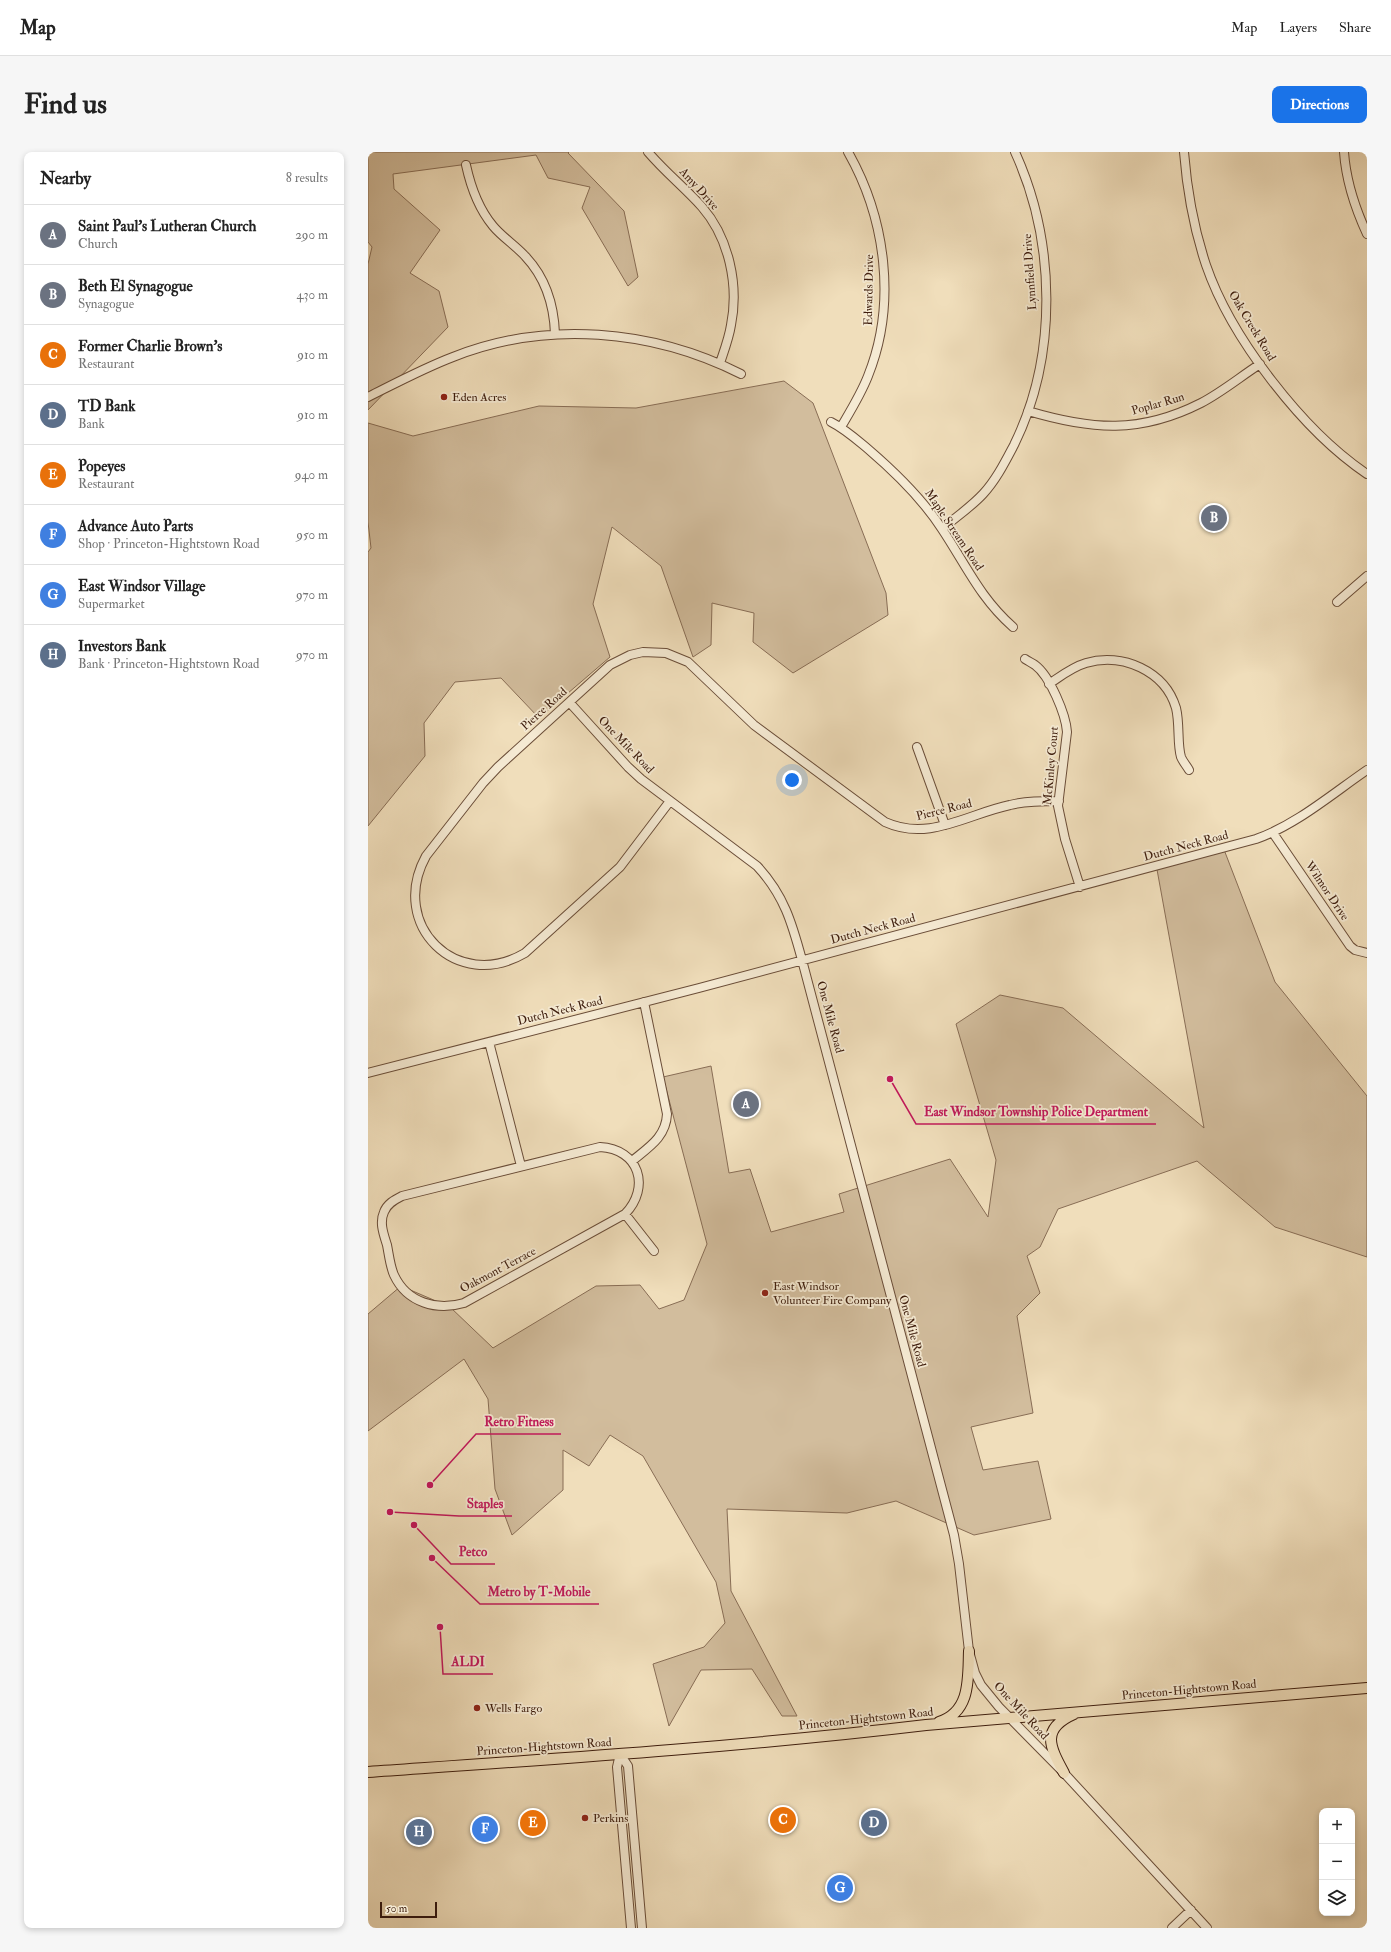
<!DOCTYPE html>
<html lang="en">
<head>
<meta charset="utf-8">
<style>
	body { margin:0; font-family:"IM FELL Double Pica",serif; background:#f6f6f6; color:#222 }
	.controls { position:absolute; right:12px; bottom:12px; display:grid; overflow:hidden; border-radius:8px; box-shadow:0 2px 6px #0003 }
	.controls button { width:36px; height:36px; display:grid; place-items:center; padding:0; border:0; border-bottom:1px solid #e0e0e0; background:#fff; color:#222; font:20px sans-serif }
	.scale { position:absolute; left:12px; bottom:10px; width:57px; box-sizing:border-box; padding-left:4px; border:2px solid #3e1d0d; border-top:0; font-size:11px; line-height:14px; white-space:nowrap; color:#3e1d0d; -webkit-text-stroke:3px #f5ead3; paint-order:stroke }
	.you { position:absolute; left:424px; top:628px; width:14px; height:14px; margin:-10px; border:3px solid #fff; border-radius:50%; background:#1a73e8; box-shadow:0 0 0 6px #1a73e833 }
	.badge { display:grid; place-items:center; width:26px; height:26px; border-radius:50%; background:#1a73e8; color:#fff; font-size:13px; font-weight:700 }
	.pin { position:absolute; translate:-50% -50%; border:2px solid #fff; box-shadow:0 1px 4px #0006 }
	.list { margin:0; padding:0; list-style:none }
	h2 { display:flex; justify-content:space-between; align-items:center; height:52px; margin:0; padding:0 16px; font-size:17px }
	h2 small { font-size:13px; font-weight:400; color:#767676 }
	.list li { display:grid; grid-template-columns:26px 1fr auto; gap:12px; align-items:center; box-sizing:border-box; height:60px; padding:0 16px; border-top:1px solid #e0e0e0 }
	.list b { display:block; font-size:15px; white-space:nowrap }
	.list p { margin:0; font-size:13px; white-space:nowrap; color:#767676 }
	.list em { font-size:13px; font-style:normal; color:#767676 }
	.icon { flex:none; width:22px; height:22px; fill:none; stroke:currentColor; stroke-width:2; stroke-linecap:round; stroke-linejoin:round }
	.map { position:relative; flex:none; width:999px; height:1776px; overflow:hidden; border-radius:8px }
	header { display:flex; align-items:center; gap:24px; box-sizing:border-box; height:56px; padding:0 20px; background:#fff; border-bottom:1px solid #e0e0e0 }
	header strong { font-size:19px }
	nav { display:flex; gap:22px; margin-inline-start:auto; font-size:14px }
	.intro { display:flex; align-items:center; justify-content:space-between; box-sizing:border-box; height:96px; padding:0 24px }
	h1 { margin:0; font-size:28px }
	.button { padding:10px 18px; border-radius:8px; background:#1a73e8; color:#fff; font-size:14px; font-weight:700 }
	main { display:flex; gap:24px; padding:0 24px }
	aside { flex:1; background:#fff; border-radius:8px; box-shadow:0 2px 6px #0003 }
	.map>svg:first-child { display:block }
	.green { fill:#d2bd9d; stroke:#886d55 }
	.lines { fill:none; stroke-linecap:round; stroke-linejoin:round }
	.minor-casing { stroke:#6a4d38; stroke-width:10 }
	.major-casing { stroke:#3e1d0d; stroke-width:12 }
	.minor { stroke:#f5ead3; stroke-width:8 }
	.major { stroke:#f0debb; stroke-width:10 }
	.poi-dot { fill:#8f2418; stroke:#f5ead3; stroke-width:1.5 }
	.labels { text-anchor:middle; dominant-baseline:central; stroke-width:3.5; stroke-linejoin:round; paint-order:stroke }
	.street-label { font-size:12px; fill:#3e1d0d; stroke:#f5ead3 }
	.poi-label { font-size:12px; fill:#3e1d0d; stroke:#f5ead3; text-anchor:start }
	.leader { fill:none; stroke:#c2185b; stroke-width:1.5 }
	.callout-dot { fill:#c2185b; stroke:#f5ead3; stroke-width:1.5 }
	.callout-label { font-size:13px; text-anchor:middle; font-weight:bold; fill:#c2185b; stroke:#f5ead3; stroke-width:3.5; stroke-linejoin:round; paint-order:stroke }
</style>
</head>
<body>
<header>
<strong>Map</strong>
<nav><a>Map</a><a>Layers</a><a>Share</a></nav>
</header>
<div class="intro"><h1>Find us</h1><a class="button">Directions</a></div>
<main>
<aside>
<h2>Nearby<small>8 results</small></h2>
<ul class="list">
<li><span class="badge" style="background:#6b7280">A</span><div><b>Saint Paul's Lutheran Church</b><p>Church</p></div><em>290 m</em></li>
<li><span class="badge" style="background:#6b7280">B</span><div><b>Beth El Synagogue</b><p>Synagogue</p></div><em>430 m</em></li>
<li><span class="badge" style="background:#e8710a">C</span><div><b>Former Charlie Brown's</b><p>Restaurant</p></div><em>910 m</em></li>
<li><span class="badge" style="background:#5c6f8a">D</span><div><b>TD Bank</b><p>Bank</p></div><em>910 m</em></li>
<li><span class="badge" style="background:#e8710a">E</span><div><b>Popeyes</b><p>Restaurant</p></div><em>940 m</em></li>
<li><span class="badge" style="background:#3f7fe0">F</span><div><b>Advance Auto Parts</b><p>Shop · Princeton-Hightstown Road</p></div><em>950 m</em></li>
<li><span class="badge" style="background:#3f7fe0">G</span><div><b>East Windsor Village</b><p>Supermarket</p></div><em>970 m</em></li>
<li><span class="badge" style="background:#5c6f8a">H</span><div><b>Investors Bank</b><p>Bank · Princeton-Hightstown Road</p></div><em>970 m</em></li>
</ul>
</aside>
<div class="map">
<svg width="999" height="1776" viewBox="0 0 999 1776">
	<rect width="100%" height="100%" fill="#f0debb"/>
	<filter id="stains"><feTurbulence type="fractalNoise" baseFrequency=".005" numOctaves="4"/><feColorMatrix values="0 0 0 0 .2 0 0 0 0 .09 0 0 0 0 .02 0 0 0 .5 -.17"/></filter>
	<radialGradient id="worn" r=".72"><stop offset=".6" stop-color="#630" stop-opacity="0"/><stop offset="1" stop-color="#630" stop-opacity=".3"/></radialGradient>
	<path class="green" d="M0 0H201L200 1 256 59 270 125 260 134 214 56 222 35 180 26 168 3 25 22 26 37 72 78 42 121 71 139 80 175 0 258V112L4 95 0 90Z
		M416 229 445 251 518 441 520 463 425 521 385 490 386 461 344 451 343 493 325 505 293 414 244 375 225 452 242 505 171 566 133 526 87 530 56 571 57 604 0 674V400L3 396 0 370V271L45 284 171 254 268 256Z
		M855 695 907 830 999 944V1105L907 1075 829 1009 690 1057 672 1095 659 1104 672 1141 649 1164 665 1261 603 1275 615 1318 670 1309 683 1367 606 1383 528 1349 479 1361 359 1357 363 1439 429 1564H414L384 1517 333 1518 301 1574 285 1512 336 1495 357 1471 348 1430 275 1304 242 1283 221 1314 195 1298V1338L144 1383 127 1337 120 1247 96 1207 0 1279V1162L33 1134 82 1155 125 1196 228 1134 272 1133 291 1157 316 1148 339 1092 295 925 343 914 361 1021 382 1017 403 1080 476 1060 471 1042 582 1007 620 1065 628 1008 588 872 632 843 695 856 836 976 788 712Z"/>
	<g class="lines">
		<defs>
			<path id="minor" d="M280 0C297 20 317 36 334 55 361 86 371 133 363 173 361 186 356 199 352 211
				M816 0C819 38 826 77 838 113 863 186 935 279 999 322
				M976 0C978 29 987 56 999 82
				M98 13C103 36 110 56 125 74 134 85 147 93 157 104 177 125 186 153 187 182
				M0 245C28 231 56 216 85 205 178 168 284 177 373 222
				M660 259C724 278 772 282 833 251 854 240 872 225 892 212
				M463 270C477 277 488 287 500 297 528 321 554 346 574 377 598 413 612 446 645 475
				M473 275C483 258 493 242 500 224 529 152 518 67 480 0
				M574 377C588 365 603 355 615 342 628 328 637 310 646 293 690 204 688 90 647 0
				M969 450 999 424
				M657 507C660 509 664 511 667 513 682 524 698 563 699 580L690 654 697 687 712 735
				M681 532C693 524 704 515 718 511 754 500 797 519 808 556 812 572 809 592 813 605 815 610 819 614 821 618
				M202 551 260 615 273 627 389 714C416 743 424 771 434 808L586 1383 591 1412 601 1499 607 1521 613 1533 631 1555 696 1621 839 1776
				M549 595 577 673
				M302 649 252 715 157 801C89 841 20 773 58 704L115 631 130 615 242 513 262 503 275 500 298 501 320 510 386 573 517 670C561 690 599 662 642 653 658 649 674 649 691 649
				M905 681 982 794 987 798 999 801
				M121 890 153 1014
				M0 921 331 836 888 687C928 673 964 642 999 618
				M232 995C271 997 283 1035 257 1062L96 1151C69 1159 39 1151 26 1123 22 1114 21 1103 19 1093 16 1083 11 1071 16 1060 19 1052 26 1048 34 1044Z
				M264 1009C281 995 298 985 299 962L276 850
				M257 1062 286 1099
				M252 1602 260 1614 274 1776
				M252 1602 249 1615 263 1776
				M804 1776 823 1758"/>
			<path id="major" d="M571 1570C603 1560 600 1526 601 1499
				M0 1620C186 1607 373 1595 558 1573L999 1536
				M696 1621C682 1595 672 1577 706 1562"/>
		</defs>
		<use href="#minor" class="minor-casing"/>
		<use href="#major" class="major-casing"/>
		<use href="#minor" class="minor"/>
		<use href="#major" class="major"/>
	</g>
	<g class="poi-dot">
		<circle cx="76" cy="245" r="4"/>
		<circle cx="397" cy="1141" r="4"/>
		<circle cx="109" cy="1556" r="4"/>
		<circle cx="217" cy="1666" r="4"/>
	</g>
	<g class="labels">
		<g class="street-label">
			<text transform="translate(331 37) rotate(48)">Amy Drive</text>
			<text transform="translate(662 120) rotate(-94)">Lynnfield Drive</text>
			<text transform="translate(501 138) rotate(-89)">Edwards Drive</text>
			<text transform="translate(884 174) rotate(59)">Oak Creek Road</text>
			<text transform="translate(790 252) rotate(-16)">Poplar Run</text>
			<text transform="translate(586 378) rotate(56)">Maple Stream Road</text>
			<text transform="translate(176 557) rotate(-42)">Pierce Road</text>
			<text transform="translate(258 593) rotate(46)">One Mile Road</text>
			<text transform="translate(683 614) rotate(-85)">McKinley Court</text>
			<text transform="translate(576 658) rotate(-14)">Pierce Road</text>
			<text transform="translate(818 694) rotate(-15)">Dutch Neck Road</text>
			<text transform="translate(959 739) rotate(56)">Wilmor Drive</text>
			<text transform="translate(505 777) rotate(-15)">Dutch Neck Road</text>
			<text transform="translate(192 859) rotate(-14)">Dutch Neck Road</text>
			<text transform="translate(462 865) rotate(75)">One Mile Road</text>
			<text transform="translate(130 1118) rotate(-28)">Oakmont Terrace</text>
			<text transform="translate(544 1179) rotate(75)">One Mile Road</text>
			<text transform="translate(821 1538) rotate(-5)">Princeton-Hightstown Road</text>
			<text transform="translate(653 1559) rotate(47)">One Mile Road</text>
			<text transform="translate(498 1567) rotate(-6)">Princeton-Hightstown Road</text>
			<text transform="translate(176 1595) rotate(-4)">Princeton-Hightstown Road</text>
		</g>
		<g class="poi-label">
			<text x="84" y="245">Eden Acres</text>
			<text x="405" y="1134">East Windsor<tspan x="405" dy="14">Volunteer Fire Company</tspan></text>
			<text x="117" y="1556">Wells Fargo</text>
			<text x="225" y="1666">Perkins</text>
		</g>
	</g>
	<path class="leader" d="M522 927L548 972H788M62 1333L108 1282H193M22 1360L91 1364H144M46 1373L83 1412H127M64 1406L112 1452H231M72 1475L75 1522H125"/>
	<g class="callout-dot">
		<circle cx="522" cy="927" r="4"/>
		<circle cx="62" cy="1333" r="4"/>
		<circle cx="22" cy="1360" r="4"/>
		<circle cx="46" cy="1373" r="4"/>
		<circle cx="64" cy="1406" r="4"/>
		<circle cx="72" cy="1475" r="4"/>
	</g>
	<g class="callout-label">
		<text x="668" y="964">East Windsor Township Police Department</text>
		<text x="151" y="1274">Retro Fitness</text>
		<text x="117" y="1356">Staples</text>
		<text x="105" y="1404">Petco</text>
		<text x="171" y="1444">Metro by T-Mobile</text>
		<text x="100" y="1514">ALDI</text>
	</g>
	<rect width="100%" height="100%" filter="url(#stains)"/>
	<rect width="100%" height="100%" fill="url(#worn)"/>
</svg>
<div class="controls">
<button>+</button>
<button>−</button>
<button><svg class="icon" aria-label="layers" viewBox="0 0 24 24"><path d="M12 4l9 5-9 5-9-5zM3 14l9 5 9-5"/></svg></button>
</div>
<div class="scale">50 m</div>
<div class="you"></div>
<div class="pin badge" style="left:378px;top:952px;background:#6b7280">A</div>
<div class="pin badge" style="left:846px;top:366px;background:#6b7280">B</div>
<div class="pin badge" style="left:415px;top:1668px;background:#e8710a">C</div>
<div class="pin badge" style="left:506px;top:1671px;background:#5c6f8a">D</div>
<div class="pin badge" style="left:165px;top:1671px;background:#e8710a">E</div>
<div class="pin badge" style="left:117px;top:1677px;background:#3f7fe0">F</div>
<div class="pin badge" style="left:472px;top:1736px;background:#3f7fe0">G</div>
<div class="pin badge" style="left:51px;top:1680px;background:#5c6f8a">H</div>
</div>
</main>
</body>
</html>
